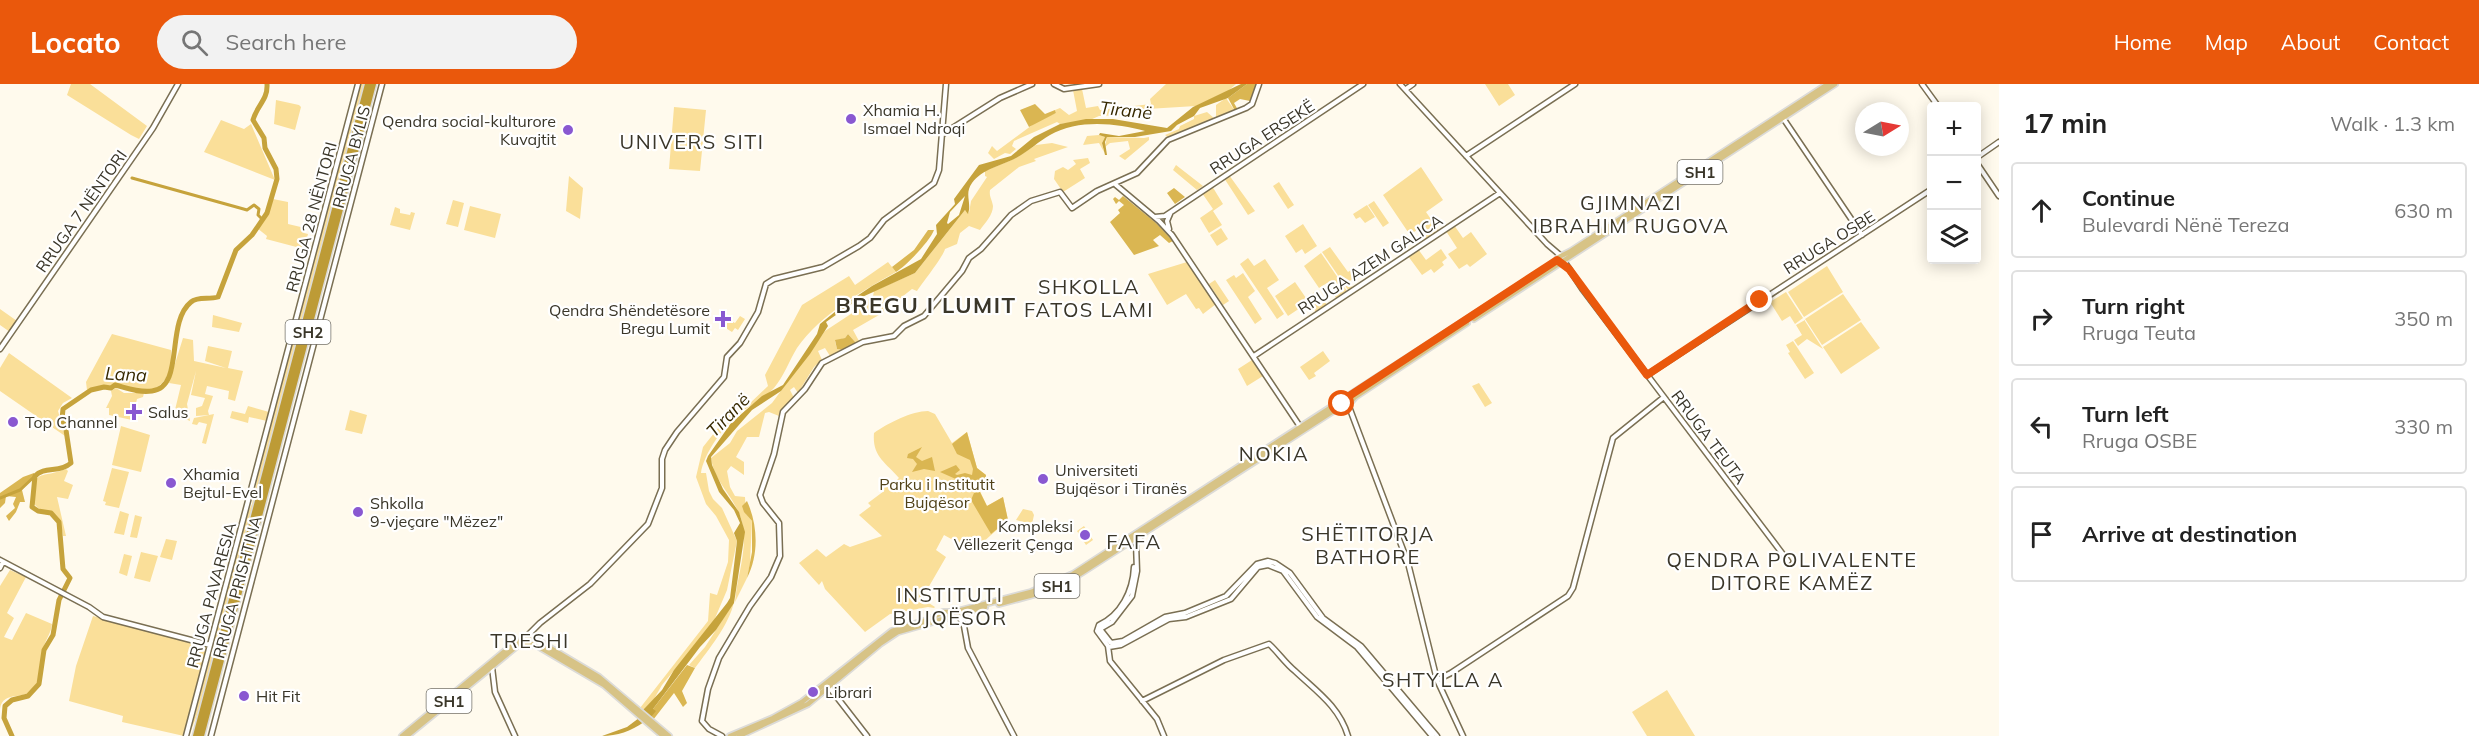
<!DOCTYPE html>
<html lang="en">
<head>
<meta charset="utf-8">
<style>
	body { margin:0; font-family:Mulish,sans-serif; background:#f2f2f2; color:#222 }
	.controls { position:absolute; right:18px; top:18px; display:grid; overflow:hidden; border-radius:6px; box-shadow:0 3px 15px #0003 }
	.controls button { width:54px; height:54px; display:grid; place-items:center; padding:0; border:0; border-bottom:2px solid #e0e0e0; background:#fff; color:#222; font:30px sans-serif }
	.compass { position:absolute; left:1855px; top:18px; width:54px; height:54px; border-radius:50%; background:#fff; box-shadow:0 3px 15px #0003; rotate:80deg }
	.stop { position:absolute; width:18px; height:18px; margin:-14px; border:4px solid #ea580c; border-radius:50%; background:#fff }
	.stop.end { background:#ea580c; border-color:#fff; box-shadow:0 2px 6px #0008 }
	.list { margin:0; padding:0; list-style:none }
	h2 { display:flex; justify-content:space-between; align-items:center; height:78px; margin:0; padding:0 24px; font-size:26px }
	h2 small { font-size:20px; font-weight:400; color:#767676 }
	.list li { display:grid; grid-template-columns:39px 1fr auto; gap:18px; align-items:center; box-sizing:border-box; height:96px; margin:0 12px 12px; padding:0 12px; border:2px solid #e0e0e0; border-radius:6px }
	.list b { display:block; font-size:22px; white-space:nowrap }
	.list p { margin:0; font-size:20px; white-space:nowrap; color:#767676 }
	.list em { font-size:20px; font-style:normal; color:#767676 }
	.icon { flex:none; width:33px; height:33px; fill:none; stroke:currentColor; stroke-width:2; stroke-linecap:round; stroke-linejoin:round }
	.map { position:relative; flex:none; width:1999px; height:652px; overflow:hidden }
	header { display:flex; align-items:center; gap:36px; box-sizing:border-box; height:84px; padding:0 30px; background:#ea580c; color:#fff }
	header strong { font-size:28px }
	nav { display:flex; gap:33px; margin-inline-start:auto; font-size:21px }
	.search { width:420px; height:54px; background:#f2f2f2; display:flex; align-items:center; gap:15px; box-sizing:border-box; padding:0 21px; border-radius:33px; color:#767676; font-size:22px }
	main { display:flex }
	aside { flex:1; background:#fff }
	.map>svg:first-child { display:block }
	.green { fill:#fadf99 }
	.forest { fill:#dab652 }
	.water { fill:#c6a33c; fill-rule:evenodd }
	.lines { fill:none; stroke-linecap:round; stroke-linejoin:round }
	.canal { stroke:#c6a33c; stroke-width:3 }
	.river { stroke:#c6a33c; stroke-width:5 }
	.secondary-casing { stroke:#7a6f53; stroke-width:7 }
	.primary-casing { stroke:#dcdbd8; stroke-width:8 }
	.highway-casing { stroke:#dcdbd8; stroke-width:9 }
	.secondary { stroke:#fff; stroke-width:4 }
	.primary { stroke:#d7c386; stroke-width:4.5 }
	.highway { stroke:#bd9b36; stroke-width:6 }
	.route { stroke:#ea580c; stroke-width:8 }
	.poi-dot { fill:#8958d1; stroke:#fff; stroke-width:2 }
	.labels { text-anchor:middle; dominant-baseline:central; stroke-width:4.5; stroke-linejoin:round; paint-order:stroke }
	.shield { fill:#fff; stroke:#757269; stroke-width:1.5 }
	.shield-label { font-size:15px; font-weight:bold; fill:#3a3629 }
	.poi-label { font-size:16px; fill:#3a3629; stroke:#fff; text-anchor:start }
	.street-label { font-size:16px; fill:#3a3629; stroke:#fff }
	.park-label { font-size:16px; fill:#514219; stroke:#fff }
	.water-label { font-size:18px; font-style:italic; fill:#372900; stroke:#fff }
	.quarter-label { font-size:20px; letter-spacing:1.5px; fill:#3a3629; stroke:#fff }
	.district-label { font-size:22px; font-weight:bold; letter-spacing:1.5px; fill:#3a3629; stroke:#fff }
</style>
</head>
<body>
<header>
<strong>Locato</strong>
<div class="search"><svg class="icon" aria-label="search" viewBox="0 0 24 24"><circle cx="10" cy="10" r="6"/><path d="M15 15l6 6"/></svg>Search here</div>
<nav><a>Home</a><a>Map</a><a>About</a><a>Contact</a></nav>
</header>
<main>
<div class="map">
<svg width="1999" height="652" viewBox="0 0 1999 652">
	<rect width="100%" height="100%" fill="#fffaed"/>
	<path class="green" d="M71 0H90L147 42 139 55 131 51 67 11Z
		M360 0H366L240 479 230 506 218 553 214 557 248 428 252 420 260 382Z
		M1166 0H1236L1228 7 1196 22 1147 25 1125 31 1099 32 1090 36 1060 40 1057 38 1014 57 1012 62 1016 65 1010 70 1005 69 994 75 988 69 992 62 997 67 1039 36 1056 29 1055 26 1060 24 1069 31 1077 27 1073 6 1082 5 1086 24 1098 22 1100 26 1151 20 1150 15Z
		M1485 0H1508L1515 11 1499 22Z
		M1226 14 1235 27 1216 34V21Z
		M276 16 299 21 301 23 295 46 274 40Z
		M674 23 706 26 700 87 669 85Z
		M1207 28 1215 35 1169 54 1165 51 1179 45 1180 42 1194 35V32Z
		M221 36 244 45 251 40 275 96 204 68Z
		M1099 51 1105 53 1102 59 1104 68 1099 59 1083 61 1087 52Z
		M1107 53 1144 54 1149 53V56L1125 76 1119 72 1130 65 1128 57 1110 59 1105 63Z
		M1052 59 1068 63 1034 75 1036 77 1019 83 990 106C989 113 992 115 993 122 993 131 985 139 980 146L969 142 960 149 957 160 945 165C943 173 923 198 917 207L912 205 879 231 853 246 859 257 856 259 848 250 845 254 835 257 837 265 843 266 830 272 825 264 818 267 822 276 814 283 798 309 794 303 790 306 794 314 779 332 769 328 765 329 759 353H747L736 373 744 378V391L731 382 727 387 730 403 735 412 745 413 746 430 752 437 750 479 747 494 735 518C737 489 752 456 738 427 730 409 714 396 711 374L730 359 737 347 772 319 825 247 860 224 861 221 873 212 874 207 915 189 965 126 969 129 971 117 987 93 985 92V87L1014 75 1036 61Z
		M1088 74 1090 79 1080 85 1085 94 1063 108 1054 95 1055 87 1063 83 1068 86 1076 80 1073 76Z
		M1176 81 1203 102 1197 106 1173 86Z
		M1421 83 1443 116 1426 128 1439 147 1425 156 1418 145 1410 151 1383 111Z
		M1229 91 1255 127 1248 131 1224 94Z
		M569 92 583 104 580 135 566 127Z
		M1279 98 1294 121 1288 125 1273 102Z
		M1212 102 1223 120 1213 127 1222 141 1209 149 1200 134 1213 125 1202 109Z
		M273 115 288 118V140L305 144 304 149 308 150 304 165 266 155 267 152 257 144 268 130Z
		M453 116 464 119 458 143 446 140Z
		M1374 117 1389 139 1383 143 1368 121Z
		M1367 121 1375 133 1365 139 1360 133 1356 135 1353 130Z
		M470 122 501 130 495 154 464 146Z
		M395 123 400 125V129L410 131 411 128 415 129 410 146 390 141Z
		M1303 140 1317 162 1305 170 1302 165 1296 169 1285 152Z
		M1454 141 1463 154 1471 148 1487 170 1470 183 1467 180 1459 185 1448 170 1457 164 1446 147Z
		M1221 144 1228 155 1217 162 1210 151Z
		M1330 163 1348 188 1354 184 1359 191 1348 198 1352 203 1348 206 1322 168Z
		M1418 165 1426 176 1441 165 1447 174 1442 178 1444 181 1434 189 1431 185 1422 191 1408 172Z
		M1321 169 1347 207 1336 214 1327 199 1319 204 1304 182Z
		M1248 174 1254 182 1265 175 1279 196 1267 204 1284 230 1277 235 1240 180Z
		M888 178 896 188C861 208 821 230 797 264 789 277 784 292 774 304 766 313 750 322 741 328 725 339 703 371 701 389H706L709 407 713 415 722 424 737 457 727 506 713 539 662 601 654 615 643 626 640 624 708 537 710 509 717 511 728 478 729 456 716 432 706 420 696 393 703 363 738 319 746 323 768 302 765 291 802 221 849 192 855 201Z
		M1187 178 1216 220 1203 230 1199 224 1196 225 1186 210 1167 221 1148 190Z
		M1827 182 1843 208 1804 233 1788 208Z
		M1243 189 1255 207 1248 213 1262 235 1255 240 1226 196 1234 191 1236 194Z
		M1215 196 1229 217 1223 221 1209 200Z
		M1295 198 1306 214 1317 206 1327 221 1316 228 1309 218 1288 232 1275 212Z
		M1786 208 1803 234 1795 240 1790 232 1782 237 1770 218Z
		M1843 210 1861 236 1822 261 1805 235Z
		M0 225 17 237 10 248 0 241Z
		M213 231 242 239 239 248 212 243Z
		M740 232 745 235 738 246 735 244 732 248 724 243 729 236 735 239Z
		M1805 236V237L1823 265 1807 255 1798 262 1794 256 1802 251 1796 241Z
		M1861 238 1880 264 1841 290 1823 263Z
		M112 250 171 266C172 284 169 297 153 306 129 306 110 296 87 306L86 298Z
		M183 254 193 256 194 277 226 284 205 277 208 262 232 267 228 284 243 287 235 317 228 315 229 307 207 302 205 310 213 312 208 327 209 331 196 332V324L202 322 205 314 191 311 196 287 187 320 190 337 174 330 181 301 169 299Z
		M1793 257 1814 289 1805 295 1788 269 1790 268 1786 261Z
		M1323 267 1330 277 1314 289 1316 292 1309 296 1300 283Z
		M9 269 72 314 63 319 58 327 65 352 0 307V284Z
		M1252 276 1263 292 1247 302 1238 285Z
		M1479 299 1492 319 1485 323 1472 302Z
		M116 304 124 309H144L143 313 137 315 132 336 109 331V324H106L112 312 111 307Z
		M248 322 269 328 267 337 249 333 248 339 230 334 232 327 245 330Z
		M350 326 367 331 362 350 345 346Z
		M928 327 935 330 952 359 967 348 977 384 986 391 985 397 978 403 987 422 1003 413 1008 436 973 467 944 451 936 466 946 473 924 511V516L935 523 934 524 928 523 890 530 865 548 825 505 822 497 819 501 799 479 817 465 826 473 844 460 850 463 882 452 859 431 871 422 868 419 884 407V401L892 400 899 394C885 378 872 372 874 349 888 339 912 327 928 327Z
		M214 330 206 360 202 359 207 340 199 338 197 341 192 340 194 334Z
		M121 342 150 351 141 388 112 381Z
		M112 384 129 388 119 424 105 421 106 418 103 417Z
		M66 385 68 387 64 397 73 401 68 415 57 413 66 452H63C58 417 48 436 34 420 34 382 38 396 66 385Z
		M1023 425 1032 427 1034 431 1032 440 1016 436Z
		M120 427 129 430 124 451 114 449Z
		M135 431 142 433 137 454 130 453Z
		M1084 442 1093 456 1086 461 1077 447Z
		M166 455 177 457 172 476 160 473Z
		M141 468 158 472 150 498 134 494Z
		M124 470 132 472 127 492 119 489Z
		M10 486 26 493 7 529 14 534 4 553 12 556 26 529 52 540C51 549 47 553 44 562 40 574 42 592 35 603 26 618 3 605 0 625V502Z
		M734 518C729 541 709 565 695 584L689 581 705 563Z
		M93 532 208 562 184 652 122 638 123 632 69 617 76 582Z
		M216 562 199 626 190 649 212 566Z
		M1667 606 1695 652H1647L1632 628Z"/>
	<path class="forest" d="M1247 0H1256L1250 17 1240 15 1234 19 1238 26 1235 27 1228 14Z
		M1035 20 1045 30 1055 26 1056 29 1029 43 1020 26Z
		M1174 104 1185 113 1175 120 1167 109Z
		M1123 112 1156 139 1173 157 1169 159 1160 151 1153 156 1159 162 1134 171 1110 138 1120 129 1118 126 1124 121 1119 117 1116 120 1113 115 1115 113 1119 116Z
		M928 146H934C930 157 906 182 896 188L892 183 914 166Z
		M848 250 856 259 843 266 837 265 835 256 845 254Z
		M967 348 977 384 986 391 985 397 976 404 940 388 956 381 960 386 955 390 957 391 965 389 972 391 973 385 970 376 957 370 952 360Z
		M922 363 916 373 922 377 932 373 935 387 924 385 912 388 917 380 913 375 907 374 908 370Z
		M34 389V392L22 406 25 418H20L16 428 9 437 6 432 15 424 13 420 16 413 6 412 5 419 0 424V409L23 393Z
		M980 408 987 422 1003 413 1008 436 991 450 971 416 974 409Z
		M747 417C758 441 759 471 747 494L752 468V437L744 428 742 422Z
		M687 581 695 584 682 607 687 619 683 623 674 609 653 636 651 633 653 625Z"/>
	<path class="water" d="M1241 0H1247L1228 14 1200 24 1194 32 1177 41 1171 47 1135 53H1107L1105 58 1107 71H1105L1102 59 1105 53 1099 51 1100 49 1119 52 1145 47C1116 39 1078 35 1050 51 1039 57 1029 67 1016 74 1001 82 982 85 972 99 964 110 972 119 968 130L965 126 915 189 860 214 826 238 828 242 810 270 781 307 752 326 711 373 712 381 723 405 739 428 745 448 734 519 716 546 700 563 653 625 656 627 651 633 643 626 662 606 674 586 727 519 730 514 737 457 734 449 740 439 734 426 719 408 706 377 708 372 731 339 762 312 783 301 817 250 820 240 842 222 872 202 921 175 937 150 936 141 955 120 954 115 979 81 1011 72 1034 53 1060 40 1086 35H1113L1167 44 1193 23ZM965 112 959 131 948 140 947 139 950 128Z
		M639 634 644 638C631 647 617 652 602 652L627 643Z"/>
	<g class="lines">
		<path class="canal" d="M132 94 240 124 247 126 254 121 259 125 258 131 262 135
			M0 414 20 406 35 392"/>
		<path class="river" d="M12 652 4 634 5 622 12 616 28 612 39 600 44 566 53 551 59 516 70 494 63 485 59 438 51 429 38 427 32 423 35 392C44 382 60 389 71 379L66 346 62 335 63 325 91 306 104 303 111 304 115 301C127 304 139 309 152 307 185 303 165 239 191 218 198 212 209 216 218 213L236 166 252 151 267 129 277 95 276 85 265 64 264 54 253 36C257 21 268 16 267 0"/>
		<defs>
			<path id="secondary" d="M1054 0 1064 5 1099 0
				M1400 0 1547 160 1561 172
				M1922 0 1938 22
				M1406 5 1413 0
				M1783 34 1862 151
				M943 50 1000 14 1032 0
				M1466 72 1575 0
				M1976 74 1999 58
				M1976 78 1999 112
				M1116 101 1159 137 1172 151 1301 344
				M1155 133 1165 132 1363 0
				M1169 145 1167 137 1170 130
				M1564 177 1583 206 1788 477
				M0 265 153 44 178 0
				M1254 272 1500 109
				M1647 291 1932 105
				M1348 320 1408 479 1437 596 1463 652
				M1141 452 1136 459 1137 487 1132 512 1112 538 1100 545 1111 559 1123 557 1165 533 1185 529 1226 512 1257 480 1268 477 1275 479 1290 489 1323 534 1361 562 1437 652
				M0 476 89 523 103 533 210 561
				M1134 483C1133 507 1121 531 1099 541L1097 547 1108 562 1110 577 1157 635 1164 652
				M0 484 3 478
				M958 530 964 542 968 564 1014 652
				M526 553 540 539 590 500 648 440 662 404V375L665 366 677 348 724 293 727 273 740 259 758 228 766 200 774 195 823 183 859 162 870 154 884 136 934 99 939 86 946 0
				M1109 563 1121 561 1169 535 1186 533 1231 515 1258 483 1268 481 1283 487 1317 533 1357 563 1432 652
				M492 583 495 608 515 652
				M1437 596 1451 589 1568 512 1573 504 1613 354 1664 313
				M829 603 867 652
				M1142 617 1224 576 1269 560C1278 568 1285 579 1295 587 1316 607 1339 622 1348 652
				M186 652 358 0
				M211 652 382 0
				M722 652 709 645 702 637 708 605 719 574 750 522 771 493 780 472 779 439 763 419 760 411 774 370 783 328 805 305 822 279 863 258 894 252 904 242 924 232 962 187 969 174 981 165 1011 131 1031 117 1060 108 1072 124 1097 107 1137 89 1168 56 1246 24 1252 20 1259 0"/>
			<path id="primary" d="M1474 235 1835 0
				M1072 495 1338 324 1347 322 1355 313 1467 239
				M999 520 1033 511 1065 498
				M525 559 536 561 604 601 663 652
				M402 652 511 562 530 552 599 593 669 652
				M407 652 517 562 525 559
				M730 652 773 634 802 618 892 547 930 535 943 528H954L1031 508 1073 490 1554 179 1559 173 1571 167 1828 0
				M739 652 808 620 880 560 898 548 985 523"/>
			<path id="highway" d="M196 652 368 0
				M201 652 373 0"/>
		</defs>
		<use href="#secondary" class="secondary-casing"/>
		<use href="#primary" class="primary-casing"/>
		<use href="#highway" class="highway-casing"/>
		<use href="#secondary" class="secondary"/>
		<use href="#primary" class="primary"/>
		<use href="#highway" class="highway"/>
	</g>
	<g class="lines">
		<path class="route" d="M1342 320 1343 316 1557 176 1569 185 1647 291 1760 216"/>
	</g>
	<g class="poi-dot">
		<circle cx="851" cy="35" r="6"/>
		<circle cx="568" cy="46" r="6"/>
		<path d="M720 226h6v6h6v6h-6v6h-6v-6h-6v-6h6z"/>
		<path d="M131 319h6v6h6v6h-6v6h-6v-6h-6v-6h6z"/>
		<circle cx="13" cy="338" r="6"/>
		<circle cx="1043" cy="395" r="6"/>
		<circle cx="171" cy="399" r="6"/>
		<circle cx="358" cy="428" r="6"/>
		<circle cx="1085" cy="451" r="6"/>
		<circle cx="813" cy="608" r="6"/>
		<circle cx="244" cy="612" r="6"/>
	</g>
	<g class="labels">
		<g class="shield">
			<rect x="1677.5" y="76" width="45" height="24" rx="4.5"/>
			<rect x="285.5" y="236" width="45" height="24" rx="4.5"/>
			<rect x="1034.5" y="490" width="45" height="24" rx="4.5"/>
			<rect x="426.5" y="605" width="45" height="24" rx="4.5"/>
		</g>
		<g class="shield-label">
			<text x="1700" y="88">SH1</text>
			<text x="308" y="248">SH2</text>
			<text x="1057" y="502">SH1</text>
			<text x="449" y="617">SH1</text>
		</g>
		<g class="poi-label">
			<text x="863" y="26">Xhamia H.<tspan x="863" dy="18">Ismael Ndroqi</tspan></text>
			<text x="556" y="37" text-anchor="end">Qendra social-kulturore<tspan x="556" dy="18">Kuvajtit</tspan></text>
			<text x="710" y="226" text-anchor="end">Qendra Shëndetësore<tspan x="710" dy="18">Bregu Lumit</tspan></text>
			<text x="148" y="328">Salus</text>
			<text x="25" y="338">Top Channel</text>
			<text x="1055" y="386">Universiteti<tspan x="1055" dy="18">Bujqësor i Tiranës</tspan></text>
			<text x="183" y="390">Xhamia<tspan x="183" dy="18">Bejtul-Evel</tspan></text>
			<text x="370" y="419">Shkolla<tspan x="370" dy="18">9-vjeçare "Mëzez"</tspan></text>
			<text x="1073" y="442" text-anchor="end">Kompleksi<tspan x="1073" dy="18">Vëllezerit Çenga</tspan></text>
			<text x="825" y="608">Librari</text>
			<text x="256" y="612">Hit Fit</text>
		</g>
		<g class="street-label">
			<text transform="translate(1262 53) rotate(-33)">RRUGA ERSEKË</text>
			<text transform="translate(351 73) rotate(-75)">RRUGA BYLIS</text>
			<text transform="translate(81 127) rotate(-55)">RRUGA 7 NËNTORI</text>
			<text transform="translate(311 133) rotate(-75)">RRUGA 28 NËNTORI</text>
			<text transform="translate(1829 158) rotate(-32)">RRUGA OSBE</text>
			<text transform="translate(1370 180) rotate(-33)">RRUGA AZEM GALICA</text>
			<text transform="translate(1709 353) rotate(53)">RRUGA TEUTA</text>
			<text transform="translate(237 503) rotate(-75)">RRUGA PRISHTINA</text>
			<text transform="translate(211 511) rotate(-75)">RRUGA PAVARESIA</text>
		</g>
		<g class="park-label">
			<text x="937" y="400">Parku i Institutit<tspan x="937" dy="18">Bujqësor</tspan></text>
		</g>
		<g class="water-label">
			<text transform="translate(1126 26) rotate(6)">Tiranë</text>
			<text transform="translate(126 290) rotate(3)">Lana</text>
			<text transform="translate(728 331) rotate(-46)">Tiranë</text>
		</g>
		<g class="quarter-label">
			<text x="692" y="57">UNIVERS SITI</text>
			<text x="1631" y="118">GJIMNAZI<tspan x="1631" dy="23">IBRAHIM RUGOVA</tspan></text>
			<text x="1089" y="202">SHKOLLA<tspan x="1089" dy="23">FATOS LAMI</tspan></text>
			<text x="1274" y="369">NOKIA</text>
			<text x="1368" y="449">SHËTITORJA<tspan x="1368" dy="23">BATHORE</tspan></text>
			<text x="1134" y="457">FAFA</text>
			<text x="1792" y="475">QENDRA POLIVALENTE<tspan x="1792" dy="23">DITORE KAMËZ</tspan></text>
			<text x="950" y="510">INSTITUTI<tspan x="950" dy="23">BUJQËSOR</tspan></text>
			<text x="530" y="556">TRESHI</text>
			<text x="1443" y="595">SHTYLLA A</text>
		</g>
		<g class="district-label">
			<text x="926" y="221">BREGU I LUMIT</text>
		</g>
	</g>
</svg>
<div class="controls">
<button>+</button>
<button>−</button>
<button><svg class="icon" aria-label="layers" viewBox="0 0 24 24"><path d="M12 4l9 5-9 5-9-5zM3 14l9 5 9-5"/></svg></button>
</div>
<svg class="compass" viewBox="-18 -18 36 36"><path d="M0-13l5 13h-10z" fill="#e53935"/><path d="M0 13l5-13h-10z" fill="#767676"/></svg>
<div class="stop" style="left:1342px;top:320px"></div>
<div class="stop end" style="left:1760px;top:216px"></div>
</div>
<aside>
<h2>17 min<small>Walk · 1.3 km</small></h2>
<ul class="list">
<li><svg class="icon" aria-label="ahead" viewBox="0 0 24 24"><path d="M12 20V5M6 11l6-6 6 6"/></svg><div><b>Continue</b><p>Bulevardi Nënë Tereza</p></div><em>630 m</em></li>
<li><svg class="icon" aria-label="right" viewBox="0 0 24 24"><path d="M7 20v-9h11M14 6l5 5-5 5"/></svg><div><b>Turn right</b><p>Rruga Teuta</p></div><em>350 m</em></li>
<li><svg class="icon" aria-label="left" viewBox="0 0 24 24"><path d="M17 20v-9H6M10 6l-5 5 5 5"/></svg><div><b>Turn left</b><p>Rruga OSBE</p></div><em>330 m</em></li>
<li><svg class="icon" aria-label="arrive" viewBox="0 0 24 24"><path d="M6 21V4h12l-3 4 3 4H6"/></svg><div><b>Arrive at destination</b></div></li>
</ul>
</aside>
</main>
</body>
</html>
